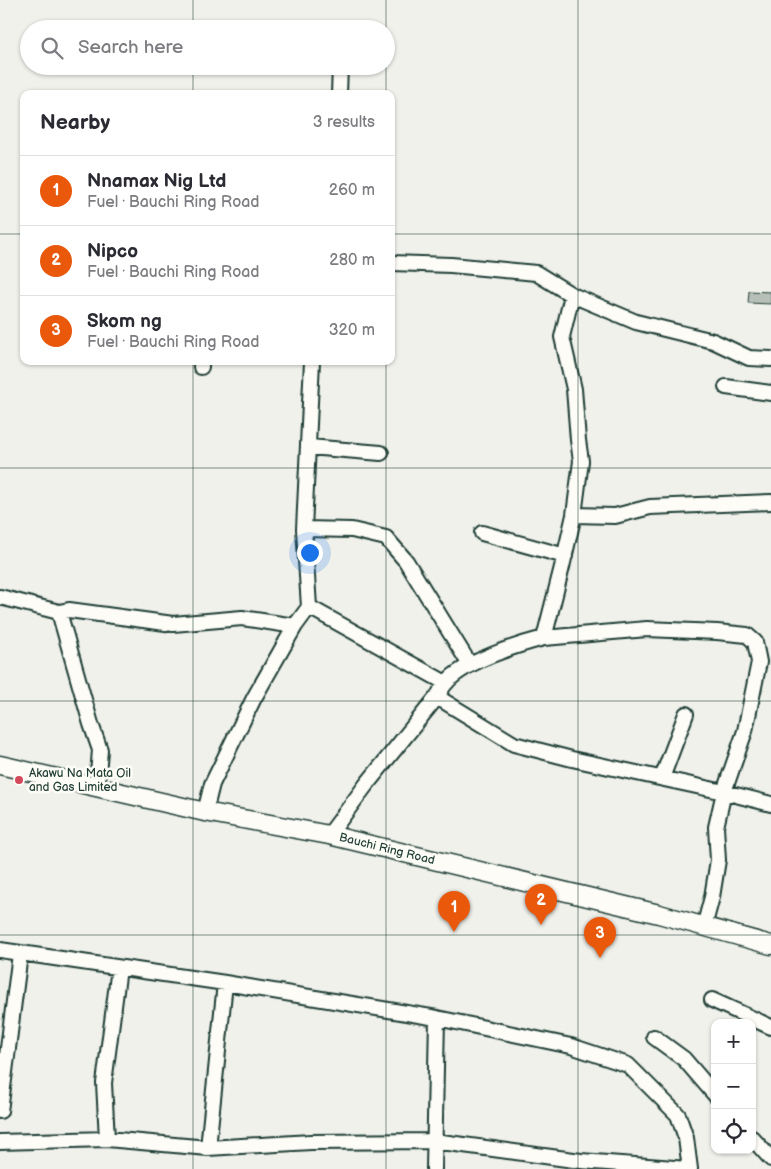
<!DOCTYPE html>
<html lang="en">
<head>
<meta charset="utf-8">
<style>
	body { margin:0; font-family:"Balsamiq Sans",sans-serif; background:#f2f2f3; color:#2b2b33 }
	.controls { position:absolute; right:15px; bottom:15px; display:grid; overflow:hidden; border-radius:10px; box-shadow:0 1px 4px #0004 }
	.controls button { width:45px; height:45px; display:grid; place-items:center; padding:0; border:0; border-bottom:1px solid #e1e1e2; background:#fff; color:#2b2b33; font:25px sans-serif }
	.you { position:absolute; left:309px; top:552px; width:18px; height:18px; margin:-12px; border:4px solid #fff; border-radius:50%; background:#1a73e8; box-shadow:0 0 0 8px #1a73e833 }
	.badge { display:grid; place-items:center; width:32px; height:32px; border-radius:50%; background:#ea580c; color:#fff; font-size:16px; font-weight:700 }
	.pin { position:absolute; translate:-50% -41px; filter:drop-shadow(0 1px 2px #0008) }
	.pin::after { content:''; position:absolute; top:26px; width:18px; height:15px; background:inherit; clip-path:polygon(0 0,100% 0,50% 100%) }
	.list { margin:0; padding:0; list-style:none }
	h2 { display:flex; justify-content:space-between; align-items:center; height:65px; margin:0; padding:0 20px; font-size:21px }
	h2 small { font-size:16px; font-weight:400; color:#7c7c81 }
	.list li { display:grid; grid-template-columns:32px 1fr auto; gap:15px; align-items:center; box-sizing:border-box; height:70px; padding:0 20px; border-top:1px solid #e1e1e2 }
	.list b { display:block; font-size:19px; white-space:nowrap }
	.list p { margin:0; font-size:16px; white-space:nowrap; color:#7c7c81 }
	.list em { font-size:16px; font-style:normal; color:#7c7c81 }
	.icon { flex:none; width:28px; height:28px; fill:none; stroke:currentColor; stroke-width:2; stroke-linecap:round; stroke-linejoin:round }
	.map { position:relative; flex:none; width:771px; height:1169px; overflow:hidden }
	.search { position:absolute; background:#fff; box-shadow:0 1px 4px #0004; left:20px; top:20px; width:375px; height:55px; display:flex; align-items:center; gap:12px; box-sizing:border-box; padding:0 18px; border-radius:28px; color:#7c7c81; font-size:19px }
	.panel { position:absolute; background:#fff; box-shadow:0 1px 4px #0004; left:20px; top:90px; width:375px; height:275px; border-radius:10px }
	.map>svg:first-child { display:block }
	.building { fill:#b6bfb8; stroke:#1f3d34 }
	.lines { fill:none; stroke-linecap:round; stroke-linejoin:round }
	.minor-casing { stroke:#1f3d34; stroke-width:18 }
	.major-casing { stroke:#1f3d34; stroke-width:21 }
	.minor { stroke:#fdfcf7; stroke-width:14 }
	.major { stroke:#fdfcf7; stroke-width:18 }
	.grid { fill:none; stroke:#1f3d34; stroke-width:1; stroke-opacity:0.55 }
	.poi-dot { fill:#d1495b; stroke:#fdfcf7; stroke-width:2 }
	.labels { text-anchor:middle; dominant-baseline:central; stroke-width:5; stroke-linejoin:round; paint-order:stroke }
	.poi-label { font-size:12px; fill:#1f3d34; stroke:#fdfcf7; text-anchor:start }
	.street-label { font-size:12px; fill:#1f3d34; stroke:#fdfcf7 }
</style>
</head>
<body>
<div class="map">
<svg width="771" height="1169" viewBox="0 0 771 1169">
	<rect width="100%" height="100%" fill="#f0f1eb"/>
	<filter id="ink" filterUnits="userSpaceOnUse"><feTurbulence type="fractalNoise" baseFrequency=".02" numOctaves="2"/><feDisplacementMap in="SourceGraphic" scale="10" xChannelSelector="R" yChannelSelector="G"/><feConvolveMatrix kernelMatrix="1 2 1 2 8 2 1 2 1" color-interpolation-filters="sRGB"/></filter>
	<g filter="url(#ink)">
		<path class="building" d="M749 291 771 292V304L748 303Z"/>
		<g class="lines">
			<defs>
				<path id="minor" d="M339 94 340 66
					M391 263 451 265 536 273 572 295 636 322 713 341 749 358 771 359
					M201 361V367
					M726 387 771 393
					M309 447 381 453
					M574 515 615 516 650 507 771 502
					M304 529 352 530 386 538 406 561 470 665
					M482 533 565 556
					M0 597 59 612 91 724 100 750 97 787
					M309 607 446 683
					M59 612 69 610 173 624 242 618 295 626
					M544 638 647 629 717 632 747 635 755 642 759 662 745 731 724 792 716 827 718 860 712 897 704 927
					M437 697 514 744 572 759 724 792 771 804
					M662 778 686 714
					M205 812 212 784 254 698 295 626 309 607 304 529 312 361
					M329 835 366 785 437 697C440 693 442 687 446 683 463 662 517 645 544 638L562 567 574 515 581 461 578 440 574 389 562 337 572 295
					M0 950 225 983 437 1018 571 1046 628 1065 678 1115 686 1138 690 1169
					M712 1000 771 1027
					M654 1037 684 1059 715 1095
					M0 1111 20 954
					M752 1138 771 1159
					M107 1139 104 1083 119 968
					M0 1142 107 1139 208 1148 311 1142 434 1141 581 1161 688 1169
					M208 1148 225 983
					M434 1169 437 1018"/>
				<path id="major" d="M0 765 205 812 329 835 659 914 771 945"/>
			</defs>
			<use href="#minor" class="minor-casing"/>
			<use href="#major" class="major-casing"/>
			<use href="#minor" class="minor"/>
			<use href="#major" class="major"/>
		</g>
	</g>
	<path class="grid" d="M193 0V29M386 0V29M578 0V1169M193 66V94M386 66V94M0 234H24M391 234H771M193 361V1169M386 361V1169M0 468H771M0 701H771M0 935H771"/>
	<circle class="poi-dot" cx="19" cy="780" r="5"/>
	<g class="labels">
		<g class="poi-label">
			<text x="29" y="773">Akawu Na Mata Oil<tspan x="29" dy="14">and Gas Limited</tspan></text>
		</g>
		<g class="street-label">
			<text transform="translate(387 849) rotate(14)">Bauchi Ring Road</text>
		</g>
	</g>
</svg>
<div class="controls">
<button>+</button>
<button>−</button>
<button><svg class="icon" aria-label="locate" viewBox="0 0 24 24"><circle cx="12" cy="12" r="6"/><path d="M12 2v4M12 18v4M2 12h4M18 12h4"/></svg></button>
</div>
<div class="you"></div>
<div class="pin badge" style="left:454px;top:932px">1</div>
<div class="pin badge" style="left:541px;top:925px">2</div>
<div class="pin badge" style="left:600px;top:958px">3</div>
<div class="search"><svg class="icon" aria-label="search" viewBox="0 0 24 24"><circle cx="10" cy="10" r="6"/><path d="M15 15l6 6"/></svg>Search here</div>
<section class="panel">
<h2>Nearby<small>3 results</small></h2>
<ul class="list">
<li><span class="badge">1</span><div><b>Nnamax Nig Ltd</b><p>Fuel · Bauchi Ring Road</p></div><em>260 m</em></li>
<li><span class="badge">2</span><div><b>Nipco</b><p>Fuel · Bauchi Ring Road</p></div><em>280 m</em></li>
<li><span class="badge">3</span><div><b>Skom ng</b><p>Fuel · Bauchi Ring Road</p></div><em>320 m</em></li>
</ul>
</section>
</div>
</body>
</html>
